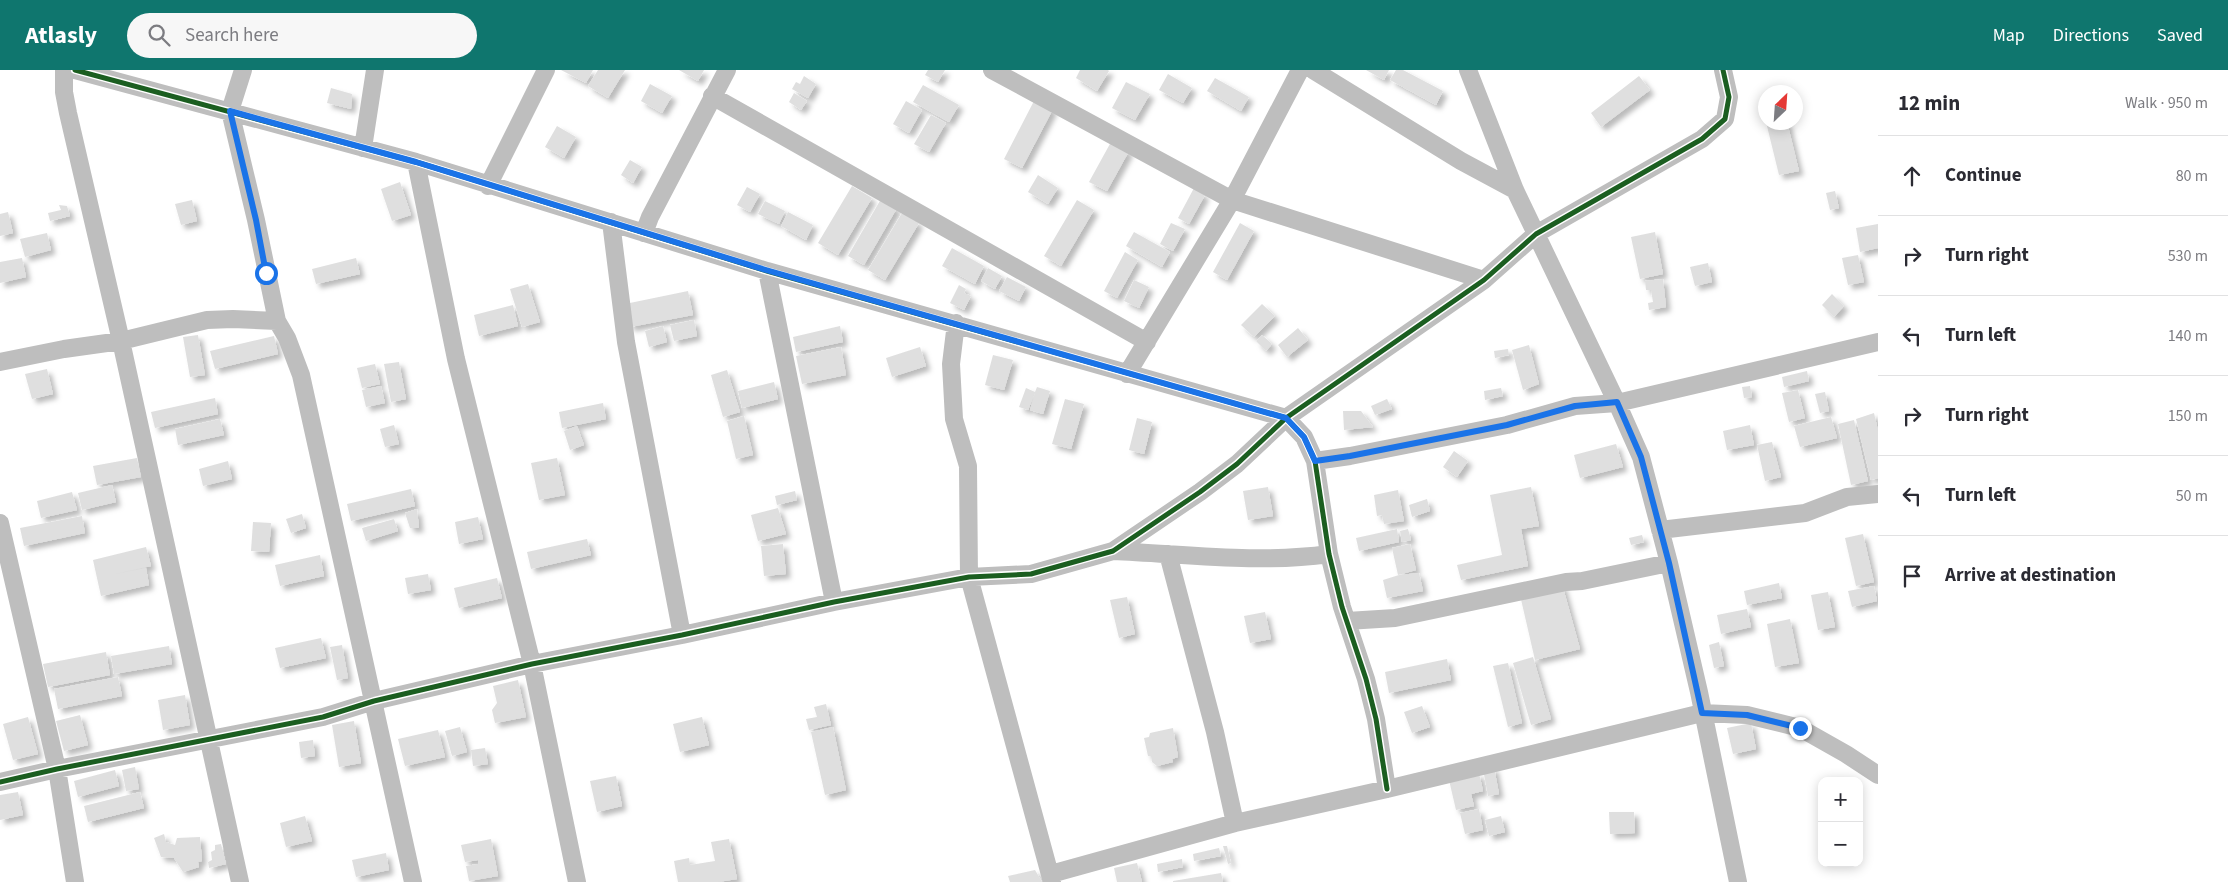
<!DOCTYPE html>
<html lang="en">
<head>
<meta charset="utf-8">
<style>
	body { margin:0; font-family:"Source Sans 3",sans-serif; background:#f7f7f7; color:#2b2b33 }
	.controls { position:absolute; right:15px; bottom:15px; display:grid; overflow:hidden; border-radius:10px; box-shadow:0 2px 12px #0003 }
	.controls button { width:45px; height:45px; display:grid; place-items:center; padding:0; border:0; border-bottom:1px solid #e1e1e2; background:#fff; color:#2b2b33; font:25px sans-serif }
	.compass { position:absolute; left:1758px; top:15px; width:45px; height:45px; border-radius:50%; background:#fff; box-shadow:0 2px 12px #0003; rotate:25deg }
	.stop { position:absolute; width:15px; height:15px; margin:-11px; border:4px solid #1a73e8; border-radius:50%; background:#fff }
	.stop.end { background:#1a73e8; border-color:#fff; box-shadow:0 1px 5px #0008 }
	.list { margin:0; padding:0; list-style:none }
	h2 { display:flex; justify-content:space-between; align-items:center; height:65px; margin:0; padding:0 20px; font-size:21px }
	h2 small { font-size:16px; font-weight:400; color:#7c7c81 }
	.list li { display:grid; grid-template-columns:32px 1fr auto; gap:15px; align-items:center; box-sizing:border-box; height:80px; padding:0 20px; border-top:1px solid #e1e1e2 }
	.list b { display:block; font-size:19px; white-space:nowrap }
	.list em { font-size:16px; font-style:normal; color:#7c7c81 }
	.icon { flex:none; width:28px; height:28px; fill:none; stroke:currentColor; stroke-width:2; stroke-linecap:round; stroke-linejoin:round }
	.map { position:relative; flex:none; width:1878px; height:812px; overflow:hidden }
	header { display:flex; align-items:center; gap:30px; box-sizing:border-box; height:70px; padding:0 25px; background:#0f766e; color:#fff }
	header strong { font-size:24px }
	nav { display:flex; gap:28px; margin-inline-start:auto; font-size:18px }
	.search { width:350px; height:45px; background:#f7f7f7; display:flex; align-items:center; gap:12px; box-sizing:border-box; padding:0 18px; border-radius:28px; color:#7c7c81; font-size:19px }
	main { display:flex }
	aside { flex:1; background:#fff }
	.map>svg:first-child { display:block }
	.building { fill:#dfdfdf; filter:url(#shadow) }
	.lines { fill:none; stroke-linecap:round; stroke-linejoin:round }
	.minor { stroke:#bebebe; stroke-width:18 }
	.cycleway-casing { stroke:#fff; stroke-width:8 }
	.cycleway { stroke:#1b5e20; stroke-width:5 }
	.route { stroke:#1a73e8; stroke-width:6 }
</style>
</head>
<body>
<header>
<strong>Atlasly</strong>
<div class="search"><svg class="icon" aria-label="search" viewBox="0 0 24 24"><circle cx="10" cy="10" r="6"/><path d="M15 15l6 6"/></svg>Search here</div>
<nav><a>Map</a><a>Directions</a><a>Saved</a></nav>
</header>
<main>
<div class="map">
<svg width="1878" height="812" viewBox="0 0 1878 812">
	<defs>
		<filter id="shadow"><feDropShadow dx="4.5" dy="4.5" stdDeviation="2.5" flood-color="#0004"/></filter>
	</defs>
	<rect width="100%" height="100%" fill="#fff"/>
	<path class="building" d="M561 0H593L586 13Z
		M598 0H625L608 28 588 16Z
		M679 0H704L698 11Z
		M928 0H945L938 12 925 5Z
		M1080 0H1108L1109 1 1097 21 1076 8Z
		M1366 0H1389L1384 10Z
		M1396 0H1403L1443 21 1436 35 1390 10Z
		M1168 4 1192 18 1183 33 1159 20Z
		M804 6 816 14 808 28 792 19 796 12 800 14Z
		M1639 6 1650 20 1601 57 1591 43Z
		M1215 8 1249 27 1241 41 1207 21Z
		M1126 12 1150 24 1135 50 1112 38Z
		M650 14 672 26 662 43 641 31Z
		M923 15 959 35 949 52 913 32Z
		M331 18 352 24 351 39 327 33Z
		M794 23 807 31 801 40 789 32Z
		M1035 29 1053 39 1022 98 1004 89Z
		M906 31 922 40 909 63 893 54Z
		M931 45 946 53 929 82 914 74Z
		M1766 52H1787L1799 101 1779 105Z
		M557 56 576 67 564 88 545 77Z
		M1111 72 1129 81 1107 121 1089 112Z
		M630 90 642 97 633 113 621 105Z
		M1038 105 1058 118 1048 134 1028 122Z
		M400 112 411 145 392 151 381 119Z
		M852 116 872 128 838 185 818 173Z
		M747 117 760 124 750 142 737 135Z
		M1194 118 1205 125 1189 154 1178 148Z
		M1835 121 1839 138 1830 140 1826 123Z
		M881 129 897 138 864 195 848 186Z
		M192 130 197 151 181 155 175 134Z
		M1077 130 1094 140 1061 196 1044 186Z
		M765 131 785 141 779 154 758 144Z
		M59 135 67 136 70 146 50 151 48 143 61 140Z
		M8 142 13 163 0 166V144Z
		M788 142 813 155 806 170 781 156Z
		M902 143 919 153 885 210 868 200Z
		M1171 153 1185 159 1173 181 1160 174Z
		M1240 153 1254 161 1227 210 1213 202Z
		M1878 154V178L1860 182 1856 158Z
		M1134 162 1170 182 1162 197 1126 176Z
		M1655 162 1663 204 1640 209 1631 167Z
		M47 163 51 180 25 187 20 169Z
		M952 178 984 196 975 214 942 196Z
		M1125 182 1138 190 1117 228 1104 221Z
		M1858 185 1864 212 1848 215 1842 188Z
		M22 188 26 207 0 213V192Z
		M356 188 360 204 316 214 312 199Z
		M1708 193 1712 212 1695 216 1690 197Z
		M988 198 1002 206 995 219 981 211Z
		M1007 207 1026 217 1019 231 999 221Z
		M1663 209 1666 237 1649 240 1648 233 1653 232 1651 220H1646L1645 211Z
		M1134 210 1149 217 1139 238 1124 231Z
		M528 214 540 252 522 257 510 219Z
		M959 215 966 219 964 223 971 226 964 240 950 233Z
		M688 221 693 245 630 257 625 234Z
		M1832 224 1844 236 1834 247 1822 235Z
		M1262 234 1275 246 1254 267 1241 255Z
		M513 235 518 256 479 266 474 245Z
		M694 250 697 266 674 271 670 255Z
		M663 256 667 272 649 277 645 261Z
		M840 256 843 272 796 282 793 267Z
		M1298 258 1308 270 1287 287 1278 275Z
		M198 265 205 305 190 307 183 267Z
		M1262 265 1272 274 1266 281 1256 271Z
		M274 266 278 284 215 299 210 281Z
		M1529 275 1539 314 1523 320 1512 280Z
		M841 277 846 305 802 314 796 286Z
		M920 277 926 296 892 307 886 288Z
		M1508 279 1509 285 1495 288 1494 281Z
		M993 285 1013 290 1004 320 985 315Z
		M399 292 406 329 391 332 384 294Z
		M375 294 380 314 362 318 357 298Z
		M47 299 53 324 32 329 25 304Z
		M727 300 740 342 723 347 711 305Z
		M1807 301 1809 311 1784 317 1782 307Z
		M774 312 778 329 742 338 738 321Z
		M381 316 385 333 366 337 362 320Z
		M1750 316 1752 327 1744 328 1742 317Z
		M1037 317 1050 321 1043 344 1030 340 1035 323 1028 340 1019 337 1026 318 1035 322Z
		M1501 318 1503 326 1485 330 1484 321Z
		M1798 320 1805 348 1789 352 1782 323Z
		M1825 322 1829 341 1820 343 1815 324Z
		M215 328 218 344 155 358 151 342Z
		M1065 329 1084 334 1071 379 1052 374Z
		M1387 329 1392 339 1375 345 1371 336Z
		M603 333 606 349 562 358 559 342Z
		M1343 341H1361L1373 357 1344 360Z
		M1874 343 1878 361V408L1871 410 1856 349Z
		M744 346 753 385 736 389 727 351Z
		M1831 347 1837 368 1800 377 1794 356Z
		M1137 348 1152 352 1144 384 1129 380Z
		M220 349 224 365 178 375 175 359Z
		M1854 350 1868 411 1851 415 1838 354Z
		M394 355 399 374 385 377 380 359Z
		M1750 355 1754 375 1727 380 1723 361Z
		M577 356 584 375 570 380 564 361Z
		M1772 372 1781 407 1765 411 1757 375Z
		M1616 374 1623 397 1580 408 1574 385Z
		M1454 381 1468 391 1457 407 1443 397Z
		M137 388 141 407 97 415 93 396Z
		M557 388 565 425 539 430 531 393Z
		M228 391 232 409 203 416 199 399Z
		M112 415 116 432 82 440 78 423Z
		M1268 417 1273 446 1248 450 1243 421Z
		M1531 417 1539 456 1521 459 1528 496 1461 510 1457 495 1502 485 1490 425Z
		M411 419 415 436 351 451 347 434Z
		M1398 420 1404 451 1384 454 1382 445 1377 446 1374 425Z
		M795 421 797 430 777 435 775 426Z
		M72 422 77 440 41 448 37 431Z
		M1427 429 1430 441 1412 447 1409 435Z
		M778 438 786 464 758 471 751 445Z
		M417 439 419 458H410L405 443Z
		M302 444 306 458 291 463 286 449Z
		M82 446 85 463 24 476 20 458Z
		M478 447 483 469 459 474 455 452Z
		M394 449 398 461 366 471 362 458Z
		M253 452 271 453 269 482 251 481Z
		M1397 459 1399 472 1359 481 1356 468Z
		M1408 459 1411 470 1402 472 1400 461Z
		M1863 464 1874 512 1856 516 1845 468Z
		M1642 465 1644 472 1631 475 1629 468Z
		M587 469 591 485 531 499 527 482Z
		M783 474 786 504 764 506 761 476Z
		M1410 474 1416 500 1398 505 1392 478Z
		M146 477 151 496 115 504 146 498 149 515 101 526 93 490Z
		M320 485 324 506 280 516 275 495Z
		M1419 503 1423 521 1387 528 1383 510 1399 505Z
		M428 504 431 520 408 524 405 508Z
		M497 508 502 528 459 538 454 518Z
		M1779 513 1782 528 1747 535 1744 521Z
		M1562 514 1580 579 1535 590 1520 525Z
		M1874 516 1877 531 1852 537 1848 521Z
		M1828 522 1835 557 1818 560 1811 525Z
		M1127 527 1135 564 1119 568 1110 530Z
		M1747 539 1751 557 1721 564 1717 545Z
		M1265 542 1271 569 1250 573 1244 546Z
		M1790 549 1799 593 1775 597 1767 554Z
		M321 568 326 588 280 598 275 578Z
		M1719 572 1724 596 1714 598 1709 575Z
		M342 575 348 608 337 610 330 577Z
		M169 576 172 594 114 604 111 586Z
		M106 582 110 605 48 617 43 594Z
		M1533 587 1551 649 1531 655 1513 593Z
		M1447 589 1451 610 1389 623 1385 602Z
		M1508 593 1522 653 1508 657 1493 596Z
		M118 607 122 626 58 639 54 619Z
		M518 610 526 647 495 653 492 640 497 633 493 616Z
		M185 625 190 655 163 660 158 630Z
		M826 634 831 655 809 660 806 649 817 647 814 637Z
		M1422 636 1430 657 1412 663 1404 642Z
		M80 645 88 675 64 681 56 651Z
		M28 647 38 684 13 690 3 654Z
		M702 647 709 675 680 682 673 654Z
		M354 651 361 693 339 697 332 655Z
		M1751 653 1756 679 1733 684 1727 658Z
		M460 657 467 682 452 686 445 661Z
		M833 657 846 720 825 725 811 662Z
		M1173 658 1178 687 1172 689 1173 692 1157 696 1152 692 1151 686H1148L1144 668 1149 667 1150 663Z
		M438 660 445 687 405 696 398 669Z
		M313 670 315 686 301 688 299 672Z
		M485 678 488 694 473 696 471 680Z
		M135 697 139 719 126 721 122 700Z
		M1494 697 1499 724 1488 726 1483 699Z
		M115 700 119 716 78 727 74 711Z
		M1479 703 1483 721 1471 724 1474 736 1456 740 1449 710Z
		M616 706 622 736 597 742 590 711Z
		M18 722 23 745 0 750V725Z
		M140 722 144 738 88 752 84 736Z
		M1479 739 1483 760 1465 764 1460 743Z
		M1609 742H1634L1635 763 1610 764Z
		M305 746 312 771 286 777 280 753Z
		M1501 746 1505 762 1489 766 1485 750Z
		M164 764 166 772 175 775 177 768 200 767 202 791 198 792 199 797 183 802 174 788 161 787 154 768Z
		M491 769 498 806 469 811 466 796 478 794V790L465 792 461 775Z
		M729 769 737 809 718 812H678L674 791 689 788 690 795 715 791 711 772Z
		M221 774 226 794 209 798 208 792 212 790 211 782 215 780V775Z
		M1223 776H1227L1231 793 1228 794Z
		M1219 778 1221 786 1194 791 1193 784Z
		M386 783 389 800 356 807 352 790Z
		M1182 789 1183 797 1158 802 1157 794Z
		M1137 793 1142 812H1117L1114 798Z
		M1035 800 1042 812H1010L1008 806Z
		M1221 803 1223 812H1173V811Z"/>
	<g class="lines">
		<path class="minor" d="M64 0V22L68 43 121 271 240 812
			M75 0 416 92 767 201 1286 348 1484 210 1536 164 1702 69 1725 49 1729 27 1723 0
			M243 0 230 41 256 150 277 251 287 268 301 305 413 812
			M992 0 1232 130 1484 210
			M1313 0 1461 91 1515 120
			M1468 0 1515 120 1617 333 1641 387 1669 493 1699 622 1738 812
			M712 26 1147 272
			M363 78 375 0
			M416 92 456 289 532 594 577 812
			M488 116 546 0
			M611 152 626 272 682 565
			M644 163 650 147 727 0
			M767 201 834 532
			M956 253 951 294 954 349 968 396 969 507 1052 812
			M0 292 64 279 121 271 207 250 233 249 277 251
			M1127 304 1232 130 1300 0
			M1315 391 1350 386 1507 355 1575 336 1617 333 1878 272
			M0 453 57 699 75 812
			M1660 460 1805 443 1847 427 1878 424
			M1113 481C1185 484 1257 494 1329 484
			M1168 484 1215 662 1235 753
			M1347 551 1395 548 1566 512 1582 511 1669 493
			M0 712 57 699 323 647 374 631 532 594 682 565 834 532 969 507 1031 504 1113 481 1200 422 1237 394 1286 348 1304 367 1315 391 1329 484 1342 537 1366 609 1376 649 1387 719
			M1051 804 1235 753 1387 719 1702 643 1747 645 1800 658 1846 684 1878 705"/>
		<defs>
			<path id="cycleway" d="M75 0 416 92 767 201 1286 348 1484 210 1536 164 1702 69 1725 49 1729 27 1723 0
				M0 712 57 699 323 647 374 631 532 594 682 565 834 532 969 507 1031 504 1113 481 1200 422 1237 394 1286 348 1304 367 1315 391 1329 484 1342 537 1366 609 1376 649 1387 719"/>
		</defs>
		<use href="#cycleway" class="cycleway-casing"/>
		<use href="#cycleway" class="cycleway"/>
	</g>
	<g class="lines">
		<path class="route" d="M266 203 256 150 230 41 416 92 766 200 1286 348 1304 367 1315 391 1350 386 1507 355 1575 336 1617 332 1641 387 1669 493 1702 643 1747 645 1800 658"/>
	</g>
</svg>
<div class="controls">
<button>+</button>
<button>−</button>
</div>
<svg class="compass" viewBox="-18 -18 36 36"><path d="M0-13l5 13h-10z" fill="#e53935"/><path d="M0 13l5-13h-10z" fill="#7c7c81"/></svg>
<div class="stop" style="left:266px;top:203px"></div>
<div class="stop end" style="left:1800px;top:658px"></div>
</div>
<aside>
<h2>12 min<small>Walk · 950 m</small></h2>
<ul class="list">
<li><svg class="icon" aria-label="ahead" viewBox="0 0 24 24"><path d="M12 20V5M6 11l6-6 6 6"/></svg><div><b>Continue</b></div><em>80 m</em></li>
<li><svg class="icon" aria-label="right" viewBox="0 0 24 24"><path d="M7 20v-9h11M14 6l5 5-5 5"/></svg><div><b>Turn right</b></div><em>530 m</em></li>
<li><svg class="icon" aria-label="left" viewBox="0 0 24 24"><path d="M17 20v-9H6M10 6l-5 5 5 5"/></svg><div><b>Turn left</b></div><em>140 m</em></li>
<li><svg class="icon" aria-label="right" viewBox="0 0 24 24"><path d="M7 20v-9h11M14 6l5 5-5 5"/></svg><div><b>Turn right</b></div><em>150 m</em></li>
<li><svg class="icon" aria-label="left" viewBox="0 0 24 24"><path d="M17 20v-9H6M10 6l-5 5 5 5"/></svg><div><b>Turn left</b></div><em>50 m</em></li>
<li><svg class="icon" aria-label="arrive" viewBox="0 0 24 24"><path d="M6 21V4h12l-3 4 3 4H6"/></svg><div><b>Arrive at destination</b></div></li>
</ul>
</aside>
</main>
</body>
</html>
